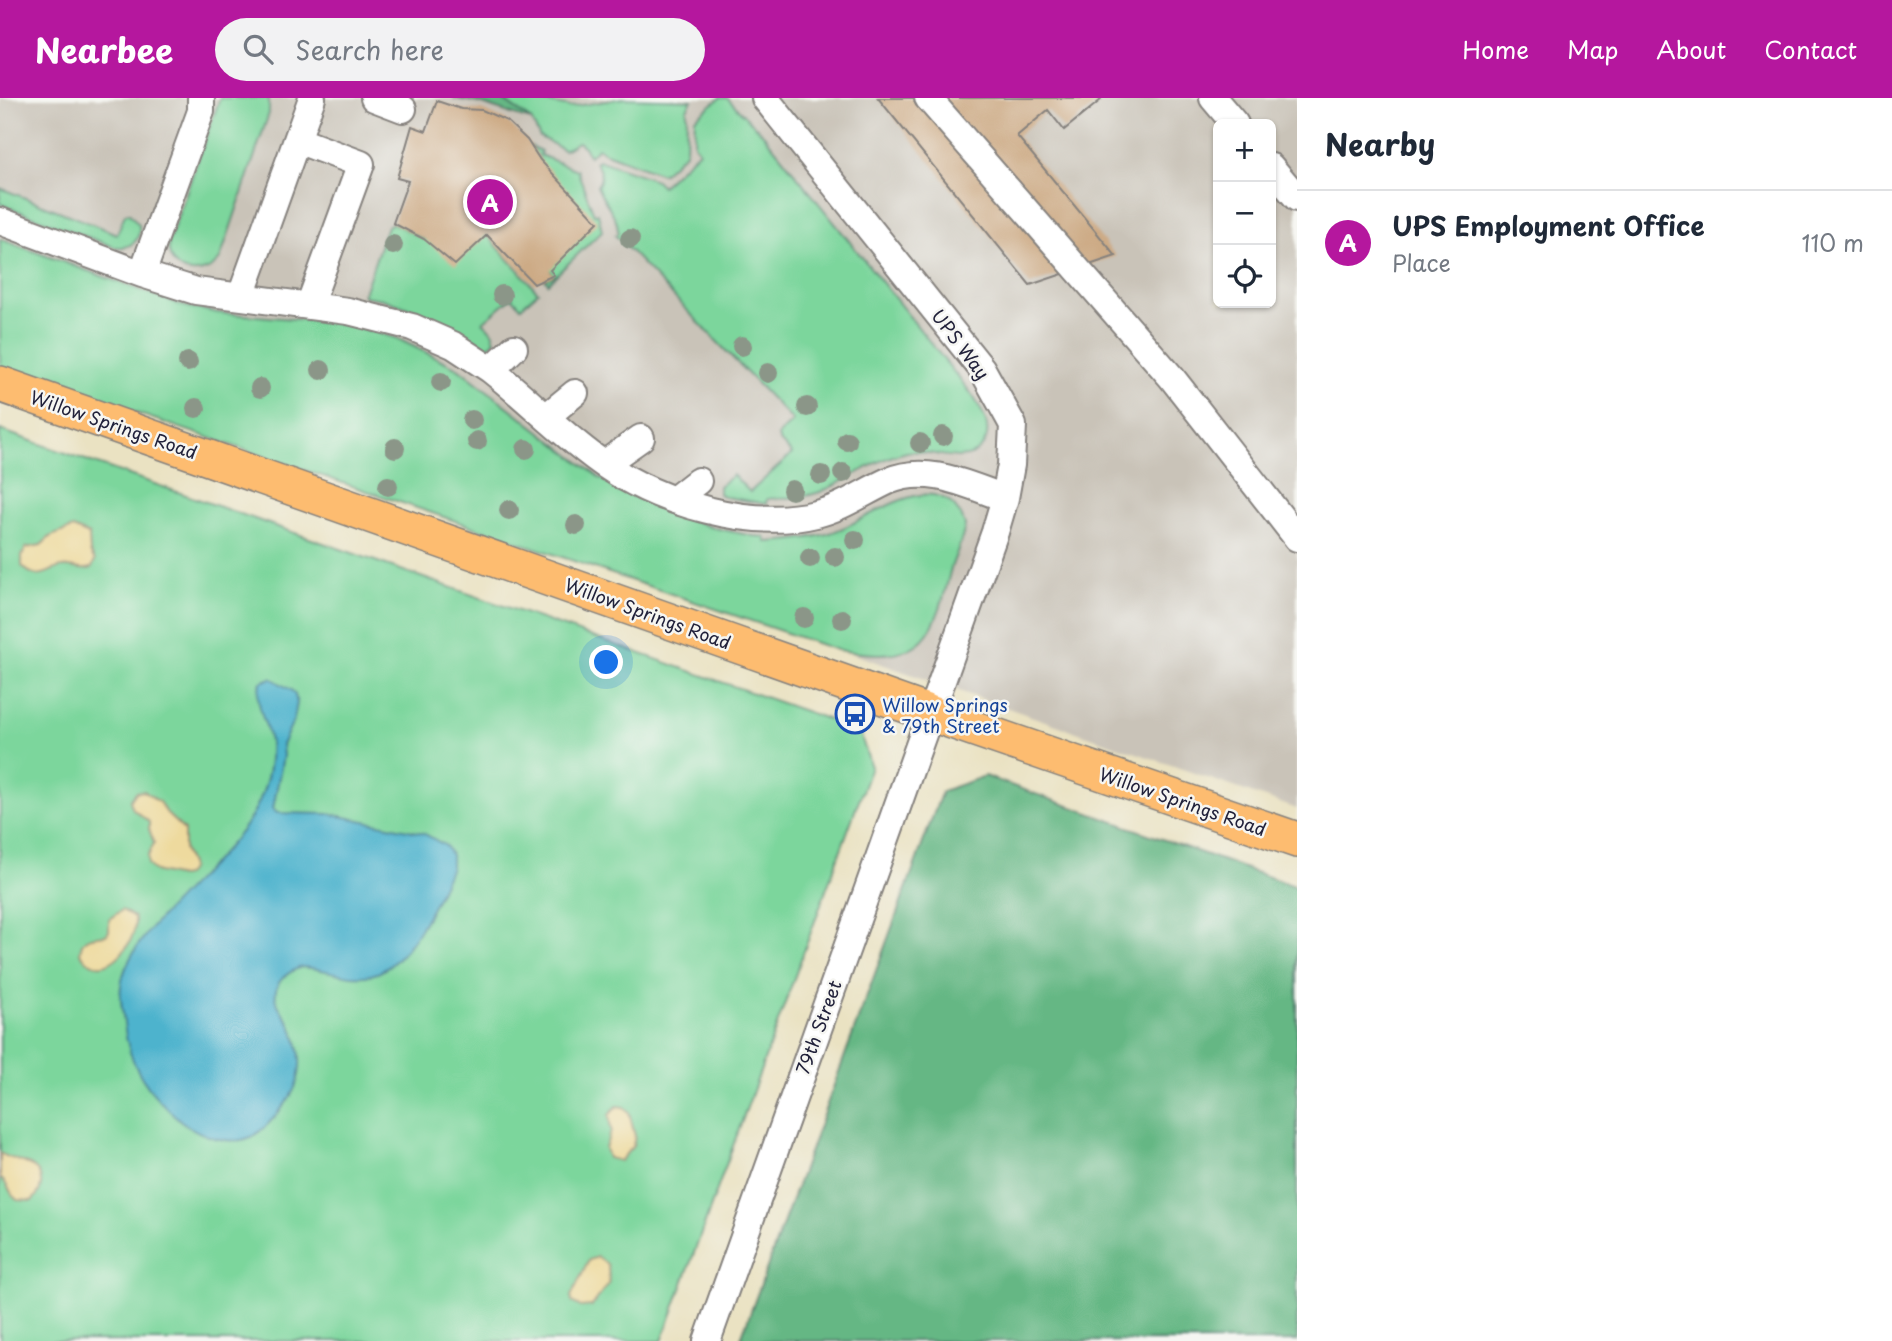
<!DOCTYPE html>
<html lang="en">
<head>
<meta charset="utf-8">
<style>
	body { margin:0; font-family:"Playpen Sans",sans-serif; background:#f2f2f3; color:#1f2937 }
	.controls { position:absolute; right:21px; top:21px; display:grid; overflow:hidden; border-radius:10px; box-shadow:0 2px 5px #0004 }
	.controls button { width:63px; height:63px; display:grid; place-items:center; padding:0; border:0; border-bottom:2px solid #e0e1e3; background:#fff; color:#1f2937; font:35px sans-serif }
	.you { position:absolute; left:607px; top:565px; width:24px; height:24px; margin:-18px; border:5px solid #fff; border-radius:50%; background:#1a73e8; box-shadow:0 0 0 10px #1a73e833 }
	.badge { display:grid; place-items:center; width:46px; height:46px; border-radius:50%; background:#b5179e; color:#fff; font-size:23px; font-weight:700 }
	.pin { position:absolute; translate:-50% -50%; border:4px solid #fff; box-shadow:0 2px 7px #0006 }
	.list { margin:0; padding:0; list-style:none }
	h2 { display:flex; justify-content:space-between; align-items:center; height:91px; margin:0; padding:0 28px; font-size:30px }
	h2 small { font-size:23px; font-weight:400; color:#747a83 }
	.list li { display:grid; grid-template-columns:46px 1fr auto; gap:21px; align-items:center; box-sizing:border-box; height:105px; padding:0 28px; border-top:2px solid #e0e1e3 }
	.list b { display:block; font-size:26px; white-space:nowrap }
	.list p { margin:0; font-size:23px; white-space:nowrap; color:#747a83 }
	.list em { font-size:23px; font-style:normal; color:#747a83 }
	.icon { flex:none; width:38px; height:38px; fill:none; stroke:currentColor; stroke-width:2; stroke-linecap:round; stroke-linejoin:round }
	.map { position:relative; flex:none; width:1297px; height:1243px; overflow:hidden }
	header { display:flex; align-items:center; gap:42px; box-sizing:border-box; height:98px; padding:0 35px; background:#b5179e; color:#fff }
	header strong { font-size:33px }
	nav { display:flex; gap:38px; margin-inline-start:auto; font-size:24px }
	.search { width:490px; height:63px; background:#f2f2f3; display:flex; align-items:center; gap:18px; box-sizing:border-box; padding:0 24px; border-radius:38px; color:#747a83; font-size:26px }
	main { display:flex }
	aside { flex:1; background:#fff }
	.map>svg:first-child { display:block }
	.industrial { fill:#c9c3b8; fill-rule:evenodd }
	.green { fill:#7cd69c; stroke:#4f7c6c; stroke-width:2 }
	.forest { fill:#65b784; stroke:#446c60; stroke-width:2 }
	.sand { fill:#eeda9e; stroke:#887e6c; stroke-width:2 }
	.water { fill:#4eb3cd; stroke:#386a84; stroke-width:2 }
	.building { fill:#cdab86 }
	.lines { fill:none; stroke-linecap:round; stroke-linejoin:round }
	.minor-casing { stroke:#86827e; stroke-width:30 }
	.major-casing { stroke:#86827e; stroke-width:38 }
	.minor { stroke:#fff; stroke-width:26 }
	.major { stroke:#fdbc6f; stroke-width:35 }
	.tree { fill:#8b9688 }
	.labels { text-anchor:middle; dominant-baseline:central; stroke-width:5; stroke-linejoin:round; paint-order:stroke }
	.street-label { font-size:18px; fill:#22223b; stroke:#f6f6f2 }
	.transit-label { font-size:18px; fill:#164399; stroke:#f6f6f2; text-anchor:start }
</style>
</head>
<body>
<header>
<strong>Nearbee</strong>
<div class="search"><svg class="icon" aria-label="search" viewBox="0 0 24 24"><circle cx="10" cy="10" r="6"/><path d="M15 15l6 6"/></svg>Search here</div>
<nav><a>Home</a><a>Map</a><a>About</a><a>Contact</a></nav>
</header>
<main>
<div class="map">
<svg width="1297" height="1243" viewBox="0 0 1297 1243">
	<rect width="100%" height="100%" fill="#f6f6f2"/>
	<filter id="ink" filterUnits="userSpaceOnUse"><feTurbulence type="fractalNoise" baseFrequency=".0143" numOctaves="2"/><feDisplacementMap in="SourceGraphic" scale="14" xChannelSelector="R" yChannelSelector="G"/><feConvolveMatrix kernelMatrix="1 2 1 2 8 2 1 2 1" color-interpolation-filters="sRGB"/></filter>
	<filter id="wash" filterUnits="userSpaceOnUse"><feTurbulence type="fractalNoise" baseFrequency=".00686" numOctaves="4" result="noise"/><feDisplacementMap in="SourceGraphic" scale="28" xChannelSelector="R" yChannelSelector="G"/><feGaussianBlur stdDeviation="1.57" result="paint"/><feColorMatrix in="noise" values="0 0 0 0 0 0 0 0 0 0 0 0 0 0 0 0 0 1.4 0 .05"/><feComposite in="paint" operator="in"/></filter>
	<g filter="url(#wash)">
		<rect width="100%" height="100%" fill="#eae2c2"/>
		<path class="industrial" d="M0 0H1297V711L0 258ZM1218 26H1271V205H1218Z"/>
		<path class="green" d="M220 0H269V15L220 161C202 185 164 175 169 143Z
			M500 0H524L570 9 623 0 692 2 687 11 686 54 662 76 603 54 598 50 589 58 584 49 578 44 564 52 540 39 531 22Z
			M720 0H727L765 38 970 294C981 310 997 334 980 351 962 369 929 350 907 354 875 361 850 382 820 394 804 400 784 400 767 401L766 406 726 399 719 396V388L733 377 750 394 792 356 779 342 778 337 793 323 615 137 618 135C619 118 603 104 597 88 604 79 600 72 595 64L598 62 656 82 662 88 699 53 694 46 695 20Z
			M531 48 541 53 540 57 577 72 594 116 598 115 602 133 548 185 545 181 554 177 550 172 540 62Z
			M0 90 117 136 125 116 129 115 139 127C141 144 130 151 114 149L0 106Z
			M393 125 424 141 487 137 538 194 521 209 512 199 483 224 492 233 495 243 488 249 417 213 382 201 363 198 387 128Z
			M0 141 184 208 219 215 343 225 396 240 458 270 600 380 633 398 710 429 753 438 765 439 766 444C787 443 809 441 830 435 869 424 940 359 965 427 963 444 954 458 950 474 932 552 916 564 837 552L0 269Z
			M0 332 859 632 871 669 662 1243H0Z"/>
		<path class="forest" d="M453 0H500L531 22C514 18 498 11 482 6 472 3 463 3 453 0Z
			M985 678 1297 789V1243H740L942 693Z"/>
		<path class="sand" d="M73 430 89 437 90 454 95 462 92 470C81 474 75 468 64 469 50 469 40 487 22 468V458L26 450 41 447 51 438Z
			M144 693 159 704 169 718 184 732V752L191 769C186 783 179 779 168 776 158 774 154 775 148 766V758L154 745 149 731V724L133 711 130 703 136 694Z
			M122 812 134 819C142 838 105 891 80 855 82 836 92 839 106 837L109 833V821Z
			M617 1008 624 1009 629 1014 635 1038 633 1048 620 1063 608 1060 605 1050 611 1033 609 1017Z
			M0 1055C14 1064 40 1063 41 1083 42 1091 37 1098 32 1103L17 1102C9 1095 8 1085 0 1080Z
			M597 1159 608 1167 609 1185 592 1208 581 1209 572 1204 571 1198 589 1162Z"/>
		<path class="water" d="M271 580 291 592 295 597 297 605 294 621 282 647 283 658 273 711 277 715 330 716 423 735 446 748 451 757V769C438 799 407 870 371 877 347 882 325 870 301 869 286 875 271 886 277 904 279 911 284 916 288 922 305 953 305 983 282 1010 273 1021 263 1033 251 1039 229 1049 199 1037 181 1023 149 996 128 968 124 925 123 913 119 900 121 888 128 829 226 768 255 712 265 693 272 668 270 645 268 625 252 604 261 584Z"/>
		<g id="blocks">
			<path class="building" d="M878 0H1099L1101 2 1064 32 1048 12 1017 38 1116 158 1030 187Z
				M437 3 461 11 482 12 507 23 527 42 540 62 598 124 550 172 554 177 534 186 487 137 455 167 424 141 393 125 408 83 397 80 412 28 426 33Z"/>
		</g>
	</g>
	<g filter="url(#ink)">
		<use href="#blocks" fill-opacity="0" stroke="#86827e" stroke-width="2"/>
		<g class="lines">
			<defs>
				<path id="minor" d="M374 0 403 11
					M928 0 1172 280 1297 440
					M1213 0 1235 26
					M297 42 361 66 309 208
					M1271 69 1297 100
					M0 123 142 176 196 193 348 213 412 229 453 247 491 272
					M142 176 201 13V0
					M241 198 312 0
					M514 250 491 272C529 302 564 339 605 367 660 405 750 432 816 416 842 410 864 394 888 383 928 366 967 387 1005 400
					M547 318 575 295
					M604 366 641 340
					M675 401 698 383
					M707 1243 995 434 1005 400 1011 367 1013 327 982 271 765 0"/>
				<path id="major" d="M0 286 929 615 1297 742"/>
			</defs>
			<use href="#minor" class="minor-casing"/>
			<use href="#major" class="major-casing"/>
			<use href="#minor" class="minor"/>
			<use href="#major" class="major"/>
		</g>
		<g class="tree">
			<circle cx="630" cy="141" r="10"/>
			<circle cx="393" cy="147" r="10"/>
			<circle cx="502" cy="197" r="10"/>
			<circle cx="742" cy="248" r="10"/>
			<circle cx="188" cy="264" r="10"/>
			<circle cx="321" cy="272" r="10"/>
			<circle cx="768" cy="275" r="10"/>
			<circle cx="441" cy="284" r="10"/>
			<circle cx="260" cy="290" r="10"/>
			<circle cx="807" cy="309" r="10"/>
			<circle cx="196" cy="310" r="10"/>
			<circle cx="472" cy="322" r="10"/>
			<circle cx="943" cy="338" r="10"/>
			<circle cx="477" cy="343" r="10"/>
			<circle cx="847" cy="343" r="10"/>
			<circle cx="920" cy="345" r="10"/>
			<circle cx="395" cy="350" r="10"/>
			<circle cx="526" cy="351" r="10"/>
			<circle cx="843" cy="375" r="10"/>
			<circle cx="821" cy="377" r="10"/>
			<circle cx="388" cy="388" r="10"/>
			<circle cx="792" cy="392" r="10"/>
			<circle cx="509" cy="412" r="10"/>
			<circle cx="576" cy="427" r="10"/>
			<circle cx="855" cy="442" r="10"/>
			<circle cx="835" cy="459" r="10"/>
			<circle cx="810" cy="460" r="10"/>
			<circle cx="804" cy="520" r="10"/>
			<circle cx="842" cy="521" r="10"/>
		</g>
	</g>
	<defs>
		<symbol id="bus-ring" viewBox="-11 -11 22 22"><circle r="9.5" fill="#f6f6f2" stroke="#1a4fb4" stroke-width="1.5"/><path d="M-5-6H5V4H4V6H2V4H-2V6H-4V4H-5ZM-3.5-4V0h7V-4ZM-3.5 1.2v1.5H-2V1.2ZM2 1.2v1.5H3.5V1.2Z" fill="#1a4fb4"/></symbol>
	</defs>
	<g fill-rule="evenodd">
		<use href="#bus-ring" x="833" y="594" width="44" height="44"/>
	</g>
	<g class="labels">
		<g class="street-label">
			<text transform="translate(961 246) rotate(53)">UPS Way</text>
			<text transform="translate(114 326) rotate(19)">Willow Springs Road</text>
			<text transform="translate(648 515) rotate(20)">Willow Springs Road</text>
			<text transform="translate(1183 703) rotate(19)">Willow Springs Road</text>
			<text transform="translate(818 929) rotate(-70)">79th Street</text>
		</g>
		<g class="transit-label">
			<text x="882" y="606">Willow Springs<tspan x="882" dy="21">&amp; 79th Street</tspan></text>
		</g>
	</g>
</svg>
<div class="controls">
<button>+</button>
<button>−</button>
<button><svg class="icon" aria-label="locate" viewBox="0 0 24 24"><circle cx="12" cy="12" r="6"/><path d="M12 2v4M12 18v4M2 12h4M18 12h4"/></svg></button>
</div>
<div class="you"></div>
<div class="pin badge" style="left:490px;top:104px">A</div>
</div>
<aside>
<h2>Nearby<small></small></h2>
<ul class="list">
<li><span class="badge">A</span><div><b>UPS Employment Office</b><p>Place</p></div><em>110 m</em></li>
</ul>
</aside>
</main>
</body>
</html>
